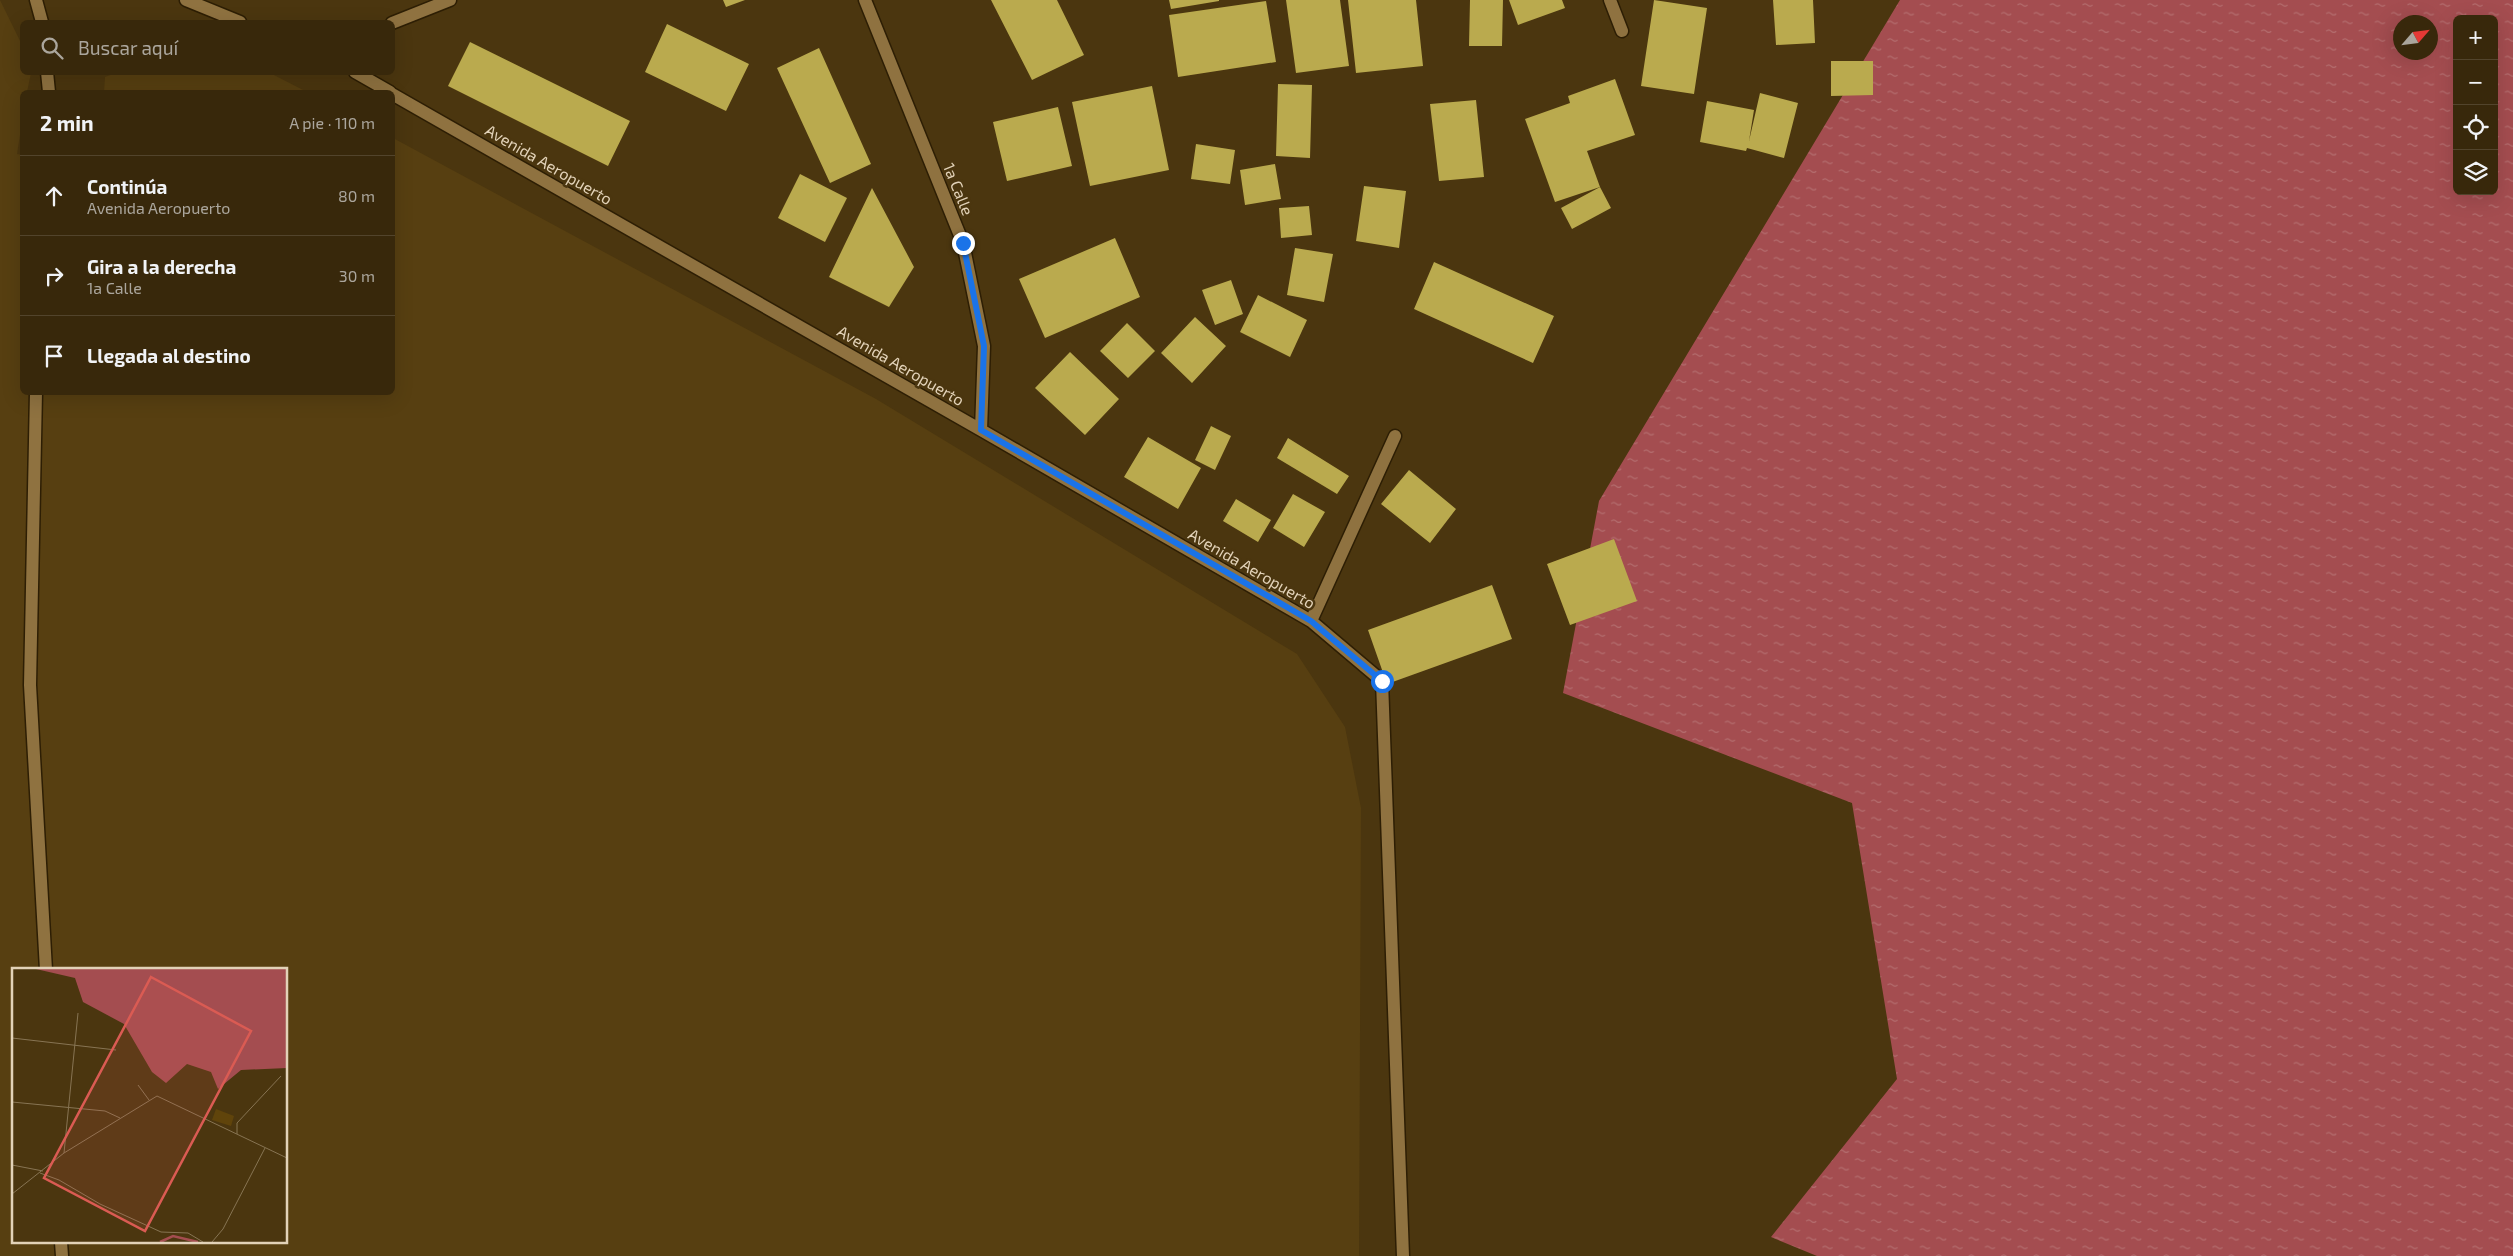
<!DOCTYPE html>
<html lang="es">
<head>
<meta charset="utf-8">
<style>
	body { margin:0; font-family:"Exo 2",sans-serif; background:#433419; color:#f1f3f6 }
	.controls { position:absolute; right:15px; top:15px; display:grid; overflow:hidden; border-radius:8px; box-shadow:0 5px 20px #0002 }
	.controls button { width:45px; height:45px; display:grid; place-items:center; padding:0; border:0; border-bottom:1px solid #52442c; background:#38280b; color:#f1f3f6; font:25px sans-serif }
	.compass { position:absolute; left:2393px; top:15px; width:45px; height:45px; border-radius:50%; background:#38280b; box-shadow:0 5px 20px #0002; rotate:62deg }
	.stop { position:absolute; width:15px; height:15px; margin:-11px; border:4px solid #1a73e8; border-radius:50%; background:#fff }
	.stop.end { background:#1a73e8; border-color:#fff; box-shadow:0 1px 5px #0008 }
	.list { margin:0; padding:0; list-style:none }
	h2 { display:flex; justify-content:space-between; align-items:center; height:65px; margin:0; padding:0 20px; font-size:21px }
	h2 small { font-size:16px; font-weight:400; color:#aba69d }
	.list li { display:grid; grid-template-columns:32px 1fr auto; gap:15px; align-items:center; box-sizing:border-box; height:80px; padding:0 20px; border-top:1px solid #52442c }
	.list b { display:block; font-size:19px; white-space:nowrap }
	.list p { margin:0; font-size:16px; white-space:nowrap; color:#aba69d }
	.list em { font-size:16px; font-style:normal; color:#aba69d }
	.icon { flex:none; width:28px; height:28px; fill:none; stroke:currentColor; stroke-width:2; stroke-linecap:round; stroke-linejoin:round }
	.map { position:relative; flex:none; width:2513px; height:1256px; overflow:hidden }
	.search { position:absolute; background:#38280b; box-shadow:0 5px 20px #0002; left:20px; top:20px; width:375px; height:55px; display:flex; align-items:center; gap:12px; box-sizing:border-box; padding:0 18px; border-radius:8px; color:#aba69d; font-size:19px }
	.panel { position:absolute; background:#38280b; box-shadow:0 5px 20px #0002; left:20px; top:90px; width:375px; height:305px; border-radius:8px }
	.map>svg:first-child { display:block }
	.built { fill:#573f11; fill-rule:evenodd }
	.water { fill:url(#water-ripples); fill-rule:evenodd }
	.building { fill:#baaa4e }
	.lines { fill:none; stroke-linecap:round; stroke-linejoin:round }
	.lane-casing { stroke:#2d1e04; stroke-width:15 }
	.street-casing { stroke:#2d1e04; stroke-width:15 }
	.lane { stroke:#8f7240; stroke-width:12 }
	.street { stroke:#8f7240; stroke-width:12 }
	.route { stroke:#1a73e8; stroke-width:6 }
	.labels { text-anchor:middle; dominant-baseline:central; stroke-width:5; stroke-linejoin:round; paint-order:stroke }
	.street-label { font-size:16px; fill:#e2d2b8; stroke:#4b360f }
	.inset-river { fill:none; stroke:#a44d50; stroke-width:2.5 }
	.inset-road { fill:none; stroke:#877453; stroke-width:1 }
	.view { fill:#da5b53; fill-opacity:0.15; stroke:#da5b53; stroke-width:2.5 }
	.inset-edge { fill:none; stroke:#e2d2b8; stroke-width:2.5 }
</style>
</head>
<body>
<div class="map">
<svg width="2513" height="1256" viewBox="0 0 2513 1256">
	<defs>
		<pattern id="water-ripples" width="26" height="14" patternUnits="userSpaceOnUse" patternTransform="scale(1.25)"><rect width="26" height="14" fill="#a44d50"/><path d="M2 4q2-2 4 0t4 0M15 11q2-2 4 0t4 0" fill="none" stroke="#b46e6f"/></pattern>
	</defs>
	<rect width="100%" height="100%" fill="#4b360f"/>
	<path class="built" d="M0 0 22 45V72L31 73 27 92H22V122L17 154 22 155V392H392L393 138 876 399 1297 654 1345 727 1361 808 1359 1256H0ZM14 970H286V1242H14Z
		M116 73H270L307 92H104L105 77Z"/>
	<path class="water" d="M1900 0H2513V1256H1817L1771 1237 1897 1079 1852 803 1563 693 1599 501ZM2457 19H2494V191H2457ZM2400 22H2430V52H2400Z"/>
	<path class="building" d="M723 0H745L726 7Z
		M991 0H1057L1084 55 1032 80Z
		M1169 0H1219V1L1171 9Z
		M1286 0H1340L1349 66 1296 73Z
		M1348 0H1416L1423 66 1356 73Z
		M1470 0H1503L1502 46H1469Z
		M1509 0H1562L1565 8 1518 25Z
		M1654 0 1707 8 1694 94 1641 86Z
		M1773 0H1813L1815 43 1776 45Z
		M1266 1 1276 62 1178 77 1169 15Z
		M667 24 749 64 726 111 645 72Z
		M470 42 630 121 608 166 448 86Z
		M819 48 871 164 830 183 777 68Z
		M1831 61H1873V95L1831 96Z
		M1615 79 1635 135 1587 151 1600 187 1555 202 1525 119 1570 103 1568 96Z
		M1278 84 1312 85 1310 158 1276 156Z
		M1152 86 1169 170 1090 186 1072 102Z
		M1760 93 1798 103 1784 158 1747 148 1746 151 1700 142 1707 101 1754 110 1749 141Z
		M1476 100 1484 177 1439 181 1430 104Z
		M1058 107 1072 166 1007 181 993 122Z
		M1196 144 1235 150 1230 184 1191 179Z
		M1275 164 1281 199 1245 205 1240 170Z
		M800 174 847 198 825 242 778 218Z
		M1364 186 1406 191 1399 248 1356 241Z
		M1600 187 1611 208 1572 229 1561 208Z
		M872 188 914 267 889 307 829 277Z
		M1309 206 1312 235 1281 238 1279 208Z
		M1115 238 1140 297 1045 338 1019 279Z
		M1295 248 1333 254 1324 302 1287 295Z
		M1434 262 1554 316 1533 363 1414 309Z
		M1231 280 1243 314 1215 325 1202 290Z
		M1258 295 1307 320 1290 357 1240 332Z
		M1195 317 1226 346 1192 383 1161 353Z
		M1127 323 1155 351 1128 378 1100 351Z
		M1070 352 1119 399 1085 435 1035 388Z
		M1211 426 1231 436 1215 470 1195 460Z
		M1148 437 1201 468 1178 509 1124 477Z
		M1288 438 1349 476 1337 494 1277 458Z
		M1409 470 1456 509 1430 543 1381 504Z
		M1293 494 1325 512 1304 547 1273 528Z
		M1236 499 1271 520 1258 542 1223 521Z
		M1614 539 1637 601 1570 625 1547 564Z
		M1492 585 1512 639 1387 684 1368 630Z"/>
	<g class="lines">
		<defs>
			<path id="lane" d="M36 0 42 22
				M47 72 49 92
				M36 392 30 685 46 970
				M1382 681 1403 1256
				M61 1242 62 1256"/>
			<path id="street" d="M186 0 240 22
				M865 0 963 243 984 346 981 430
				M1610 0 1622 31
				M392 23 450 0
				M355 72 390 92
				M392 94 981 430 1311 621 1382 681
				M1311 621 1395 436"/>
		</defs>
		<use href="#lane" class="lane-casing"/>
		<use href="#street" class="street-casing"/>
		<use href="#lane" class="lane"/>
		<use href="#street" class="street"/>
	</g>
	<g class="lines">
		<path class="route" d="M963 243 984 346 981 430 1311 621 1382 681"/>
	</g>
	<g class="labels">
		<g class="street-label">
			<text transform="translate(549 164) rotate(30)">Avenida Aeropuerto</text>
			<text transform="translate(959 189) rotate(68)">1a Calle</text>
			<text transform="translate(901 365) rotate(30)">Avenida Aeropuerto</text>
			<text transform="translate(1252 568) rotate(30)">Avenida Aeropuerto</text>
		</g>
	</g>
	<g transform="translate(12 968)">
		<rect width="275" height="275" fill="#4b360f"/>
		<path d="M204 141 222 148 219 158 200 152Z" fill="#60440b"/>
		<path d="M24 1H275V100L229 102 206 121 199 104 175 96 154 115 140 104 112 56 71 34 63 10Z" fill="#a44d50"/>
		<path class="inset-river" d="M148 274 161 268 186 274"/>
		<path class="inset-road" d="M0 70 104 82M126 117 137 132M0 134 93 143 108 150M225 166V155L269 108M52 185 66 45M0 197 31 203M28 205 47 212 88 236 149 264 176 265 191 274M0 226 52 185 145 128 275 190M200 274 211 261 253 180"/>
		<path class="view" d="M139 9 239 63 133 263 32 210Z"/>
		<rect width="275" height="275" class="inset-edge"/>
	</g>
</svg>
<div class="controls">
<button>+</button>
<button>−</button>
<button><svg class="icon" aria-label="locate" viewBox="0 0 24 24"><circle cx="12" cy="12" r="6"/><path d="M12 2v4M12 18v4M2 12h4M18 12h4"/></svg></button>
<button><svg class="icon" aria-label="layers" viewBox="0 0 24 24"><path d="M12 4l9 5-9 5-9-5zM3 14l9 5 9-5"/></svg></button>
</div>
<svg class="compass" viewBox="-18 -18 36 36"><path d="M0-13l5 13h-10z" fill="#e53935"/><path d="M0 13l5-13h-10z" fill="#aba69d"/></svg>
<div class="stop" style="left:1382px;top:681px"></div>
<div class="stop end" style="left:963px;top:243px"></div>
<div class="search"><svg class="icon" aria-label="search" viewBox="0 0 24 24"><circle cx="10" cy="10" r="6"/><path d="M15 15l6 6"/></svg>Buscar aquí</div>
<section class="panel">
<h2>2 min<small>A pie · 110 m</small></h2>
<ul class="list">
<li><svg class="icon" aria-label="ahead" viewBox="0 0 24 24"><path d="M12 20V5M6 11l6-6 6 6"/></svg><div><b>Continúa</b><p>Avenida Aeropuerto</p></div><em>80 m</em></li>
<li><svg class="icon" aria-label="right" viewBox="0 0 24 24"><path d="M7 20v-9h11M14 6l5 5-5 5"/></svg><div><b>Gira a la derecha</b><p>1a Calle</p></div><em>30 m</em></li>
<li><svg class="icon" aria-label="arrive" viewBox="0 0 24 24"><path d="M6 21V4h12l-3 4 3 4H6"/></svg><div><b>Llegada al destino</b></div></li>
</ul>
</section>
</div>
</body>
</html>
